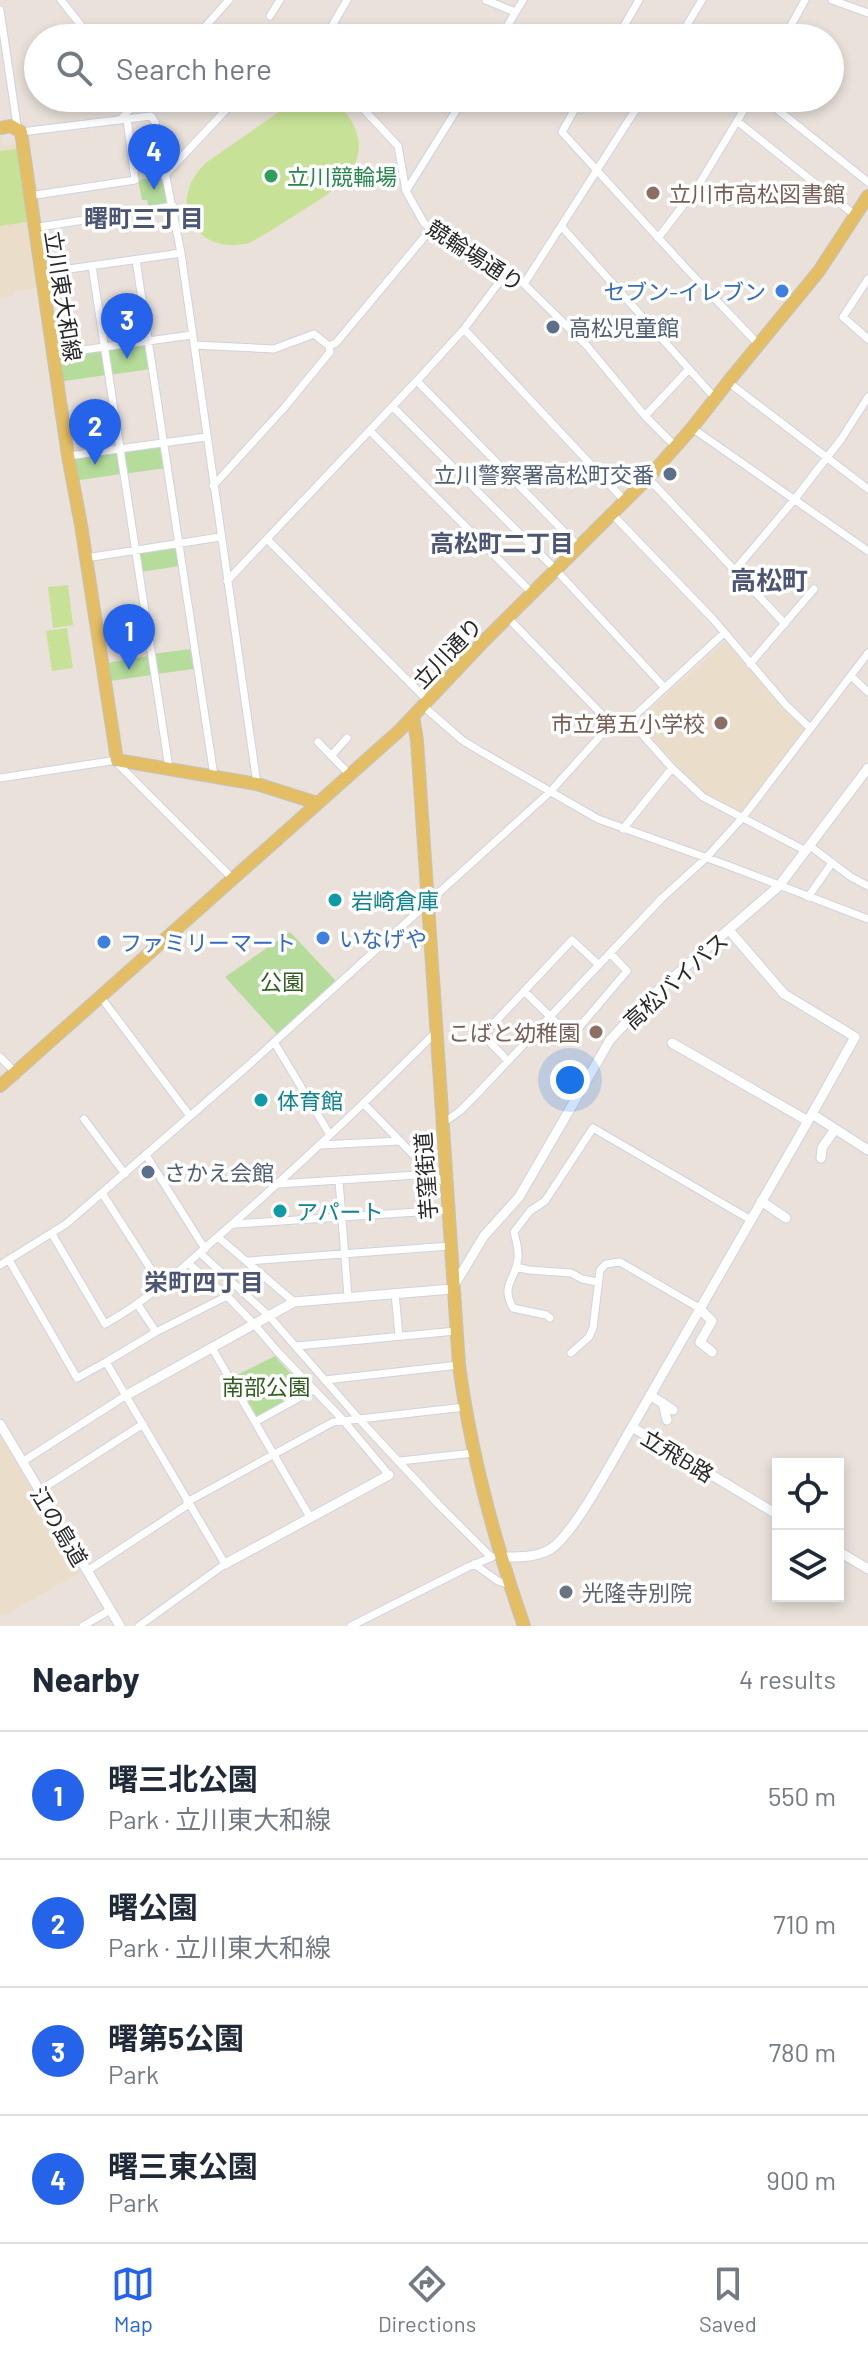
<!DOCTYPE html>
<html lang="en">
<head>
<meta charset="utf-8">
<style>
	body { margin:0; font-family:Barlow,"Noto Sans JP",sans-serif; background:#f6f6f7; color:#1f2937 }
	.controls { position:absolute; right:24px; bottom:24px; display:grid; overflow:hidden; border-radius:0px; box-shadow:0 4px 12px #0003 }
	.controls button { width:72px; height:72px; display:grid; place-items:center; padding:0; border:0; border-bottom:2px solid #e0e1e3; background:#fff; color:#1f2937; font:40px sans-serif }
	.you { position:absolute; left:570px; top:1080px; width:28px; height:28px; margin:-20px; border:6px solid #fff; border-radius:50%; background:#1a73e8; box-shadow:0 0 0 12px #1a73e833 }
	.badge { display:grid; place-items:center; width:52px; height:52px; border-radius:50%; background:#2563eb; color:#fff; font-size:26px; font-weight:700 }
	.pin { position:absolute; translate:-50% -66px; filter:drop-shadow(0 2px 4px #0008) }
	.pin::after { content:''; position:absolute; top:42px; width:28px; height:24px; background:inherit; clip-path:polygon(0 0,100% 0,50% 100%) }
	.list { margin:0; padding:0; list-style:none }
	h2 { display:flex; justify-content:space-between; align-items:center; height:104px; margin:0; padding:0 32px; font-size:34px }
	h2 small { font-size:26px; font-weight:400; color:#747a83 }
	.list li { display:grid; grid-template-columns:52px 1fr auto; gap:24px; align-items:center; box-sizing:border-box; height:128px; padding:0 32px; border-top:2px solid #e0e1e3 }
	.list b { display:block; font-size:30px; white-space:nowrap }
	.list p { margin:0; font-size:26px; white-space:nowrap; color:#747a83 }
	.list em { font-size:26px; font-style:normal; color:#747a83 }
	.icon { flex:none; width:44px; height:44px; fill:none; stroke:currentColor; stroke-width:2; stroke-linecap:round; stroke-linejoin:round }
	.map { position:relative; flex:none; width:868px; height:1626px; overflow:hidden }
	.search { position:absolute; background:#fff; box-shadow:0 4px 12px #0003; left:24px; right:24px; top:24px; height:88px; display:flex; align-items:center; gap:20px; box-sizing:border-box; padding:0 28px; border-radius:44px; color:#747a83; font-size:30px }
	.sheet { height:616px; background:#fff }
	nav { display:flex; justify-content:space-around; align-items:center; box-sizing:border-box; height:112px; border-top:2px solid #e0e1e3; background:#fff; font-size:22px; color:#747a83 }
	nav a { display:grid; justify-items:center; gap:4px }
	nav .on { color:#2563eb }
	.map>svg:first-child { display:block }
	.education { fill:#eaddca }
	.green { fill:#b5dc9a }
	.pitch { fill:#c7e296 }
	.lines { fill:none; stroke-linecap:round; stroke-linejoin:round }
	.minor-casing { stroke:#cfd3df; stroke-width:9 }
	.tertiary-casing { stroke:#cfd3df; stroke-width:11 }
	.primary-casing { stroke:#c3c3c3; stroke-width:14 }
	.minor { stroke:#fff; stroke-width:7 }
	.tertiary { stroke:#fff; stroke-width:9 }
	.primary { stroke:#e4be64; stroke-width:12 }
	.leisure-dot { fill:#2e9e5b; stroke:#fff; stroke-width:3 }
	.education-dot { fill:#8d6e63; stroke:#fff; stroke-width:3 }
	.shop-dot { fill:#3f7fe0; stroke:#fff; stroke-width:3 }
	.service-dot { fill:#5c6f8a; stroke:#fff; stroke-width:3 }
	.culture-dot { fill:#0f9aa8; stroke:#fff; stroke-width:3 }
	.worship-dot { fill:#6b7280; stroke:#fff; stroke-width:3 }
	.labels { text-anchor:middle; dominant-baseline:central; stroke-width:7; stroke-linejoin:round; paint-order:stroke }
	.leisure-label { font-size:22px; fill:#27864d; stroke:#fff; text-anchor:start }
	.education-label { font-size:22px; fill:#785e54; stroke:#fff; text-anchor:end }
	.street-label { font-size:22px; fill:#272727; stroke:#fff }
	.shop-label { font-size:22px; fill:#366cbe; stroke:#fff; text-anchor:start }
	.service-label { font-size:22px; fill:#4e5e75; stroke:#fff; text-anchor:start }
	.culture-label { font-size:22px; fill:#0d838f; stroke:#fff; text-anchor:start }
	.park-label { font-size:22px; fill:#305d1f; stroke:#fff }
	.worship-label { font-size:22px; fill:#5b616d; stroke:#fff; text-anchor:start }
	.neighbourhood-label { font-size:24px; font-weight:bold; fill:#4c5674; stroke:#fff }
	.quarter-label { font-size:26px; font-weight:bold; fill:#4c5674; stroke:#fff }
</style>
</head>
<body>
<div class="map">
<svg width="868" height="1626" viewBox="0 0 868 1626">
	<rect width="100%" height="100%" fill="#e9e1da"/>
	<path class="education" d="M0 133 3 145 17 144 28 220V231L30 233 39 288 14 292V296L0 298Z
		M727 640 776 698 806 727 746 812 708 799 646 731 639 720Z
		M0 1435 80 1572 5 1615H0Z"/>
	<path class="green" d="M164 176 172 205 149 209 147 200H142L138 180Z
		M147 342 151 369 108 375 104 348Z
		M102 349 106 375 58 382 54 355Z
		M162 443 166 468 123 474 119 450Z
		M118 450 121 474 73 481 69 457Z
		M176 545 179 566 141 572 138 551Z
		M190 649 194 669 156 674 153 654Z
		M149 656 152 675 110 681 107 665 112 662Z
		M290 932 336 981 277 1034 225 977Z
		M275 1356 306 1391 257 1418 233 1377Z"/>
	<path class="pitch" d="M308 102C327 102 346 106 354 126 374 170 327 195 297 214 281 224 266 234 249 243 193 257 165 199 207 162L286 107Z
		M17 149 28 220 27 222 0 226V151Z
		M68 585 73 625 53 628 48 587Z
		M67 628 73 668 52 671 46 631Z"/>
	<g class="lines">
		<defs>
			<path id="minor" d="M61 0 91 38
				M486 0 515 12
				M832 0 868 13
				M0 10 17 125 21 132 151 116 155 122 181 253 257 784
				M270 16 280 0
				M195 38 229 0
				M325 38 347 0
				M500 38 523 0
				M617 38 639 0
				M679 38 702 0
				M784 38 805 0
				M353 98 398 146 406 191 424 223 443 237 524 284 587 346 645 416 676 447
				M581 98 562 132 684 266 758 344
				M763 98 868 182
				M121 119 140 98
				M737 121 856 216
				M164 176 237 98
				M406 191 464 98
				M29 196 135 180 127 119
				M562 227 715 398
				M33 228 173 206
				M658 238 698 186 751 98
				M136 260 214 776
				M92 266 169 768
				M41 273 181 253
				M868 279 843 317 868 339
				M524 284 643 98
				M464 329 625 501
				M194 345 274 349 314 334 329 346 330 352 284 408 213 486
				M329 346 336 343 431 229
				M53 354 192 335
				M417 381 579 547
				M728 382 868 489
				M393 407 556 570 665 688
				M645 416 689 369
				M692 428 868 551
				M370 431 533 594
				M68 456 206 437
				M648 478 785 624
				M612 514 713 619 786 705 810 728
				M268 540 427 700
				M86 558 220 537
				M735 570 794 500 842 438 868 397
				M227 581 425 372 464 329 506 273
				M508 618 618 731 724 633
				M750 664 814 589
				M851 676 868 692
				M422 705 462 740 480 751 598 819 724 864 868 919
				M630 721 672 768 703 797 806 851
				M318 742 350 775
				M331 756 347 738
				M0 778 117 760 119 765 232 878
				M623 829 672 768
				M810 846 851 877 868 886
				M808 897 832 863
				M524 991 571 1037 627 971 610 953
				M100 996 190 1116
				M274 1042 330 1135
				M0 1057 15 1072
				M508 1061 483 1035 572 940 599 965
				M364 1104 432 1174 446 1184
				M84 1119 125 1174
				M442 1124 460 1111 476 1095 662 898 706 858 743 817 868 653
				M320 1145 400 1141
				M146 1155 205 1249
				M339 1180 348 1297
				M278 1184 432 1174
				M102 1193 161 1285
				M235 1224 448 1210
				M52 1234 105 1324C143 1303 175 1275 207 1246 286 1178 362 1106 436 1032
				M218 1237 294 1302
				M200 1253 269 1316 359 1419 438 1504 491 1557
				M9 1260 77 1378 106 1362
				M248 1261 450 1246
				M189 1264 227 1296 254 1324 277 1351 343 1420 389 1475
				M0 1265 66 1224 250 1064 550 792 611 724
				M516 1267 529 1270 571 1273 582 1279 597 1282
				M395 1293 399 1336
				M138 1305 156 1332
				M550 1318 546 1315 513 1308C500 1284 516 1280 518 1258 519 1250 516 1240 514 1232L530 1211 545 1201 593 1128 751 1220
				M297 1346 456 1331
				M212 1348 310 1517
				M571 1353 589 1337 593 1328 600 1270 606 1264 620 1262 699 1308
				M325 1380 459 1365
				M255 1422 313 1390
				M400 1461 473 1453
				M22 1462 125 1396
				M39 1491 143 1424
				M187 1502 333 1422 465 1407
				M474 1564 498 1581 510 1585
				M87 1571 189 1504
				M83 1626 110 1610
				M139 1626 225 1564 106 1362 156 1332 227 1296
				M351 1626 468 1567 492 1557"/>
			<path id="tertiary" d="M729 930 784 994 855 1037 808 1121
				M812 1114 868 1150
				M821 1158 822 1148 835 1129
				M761 1201 786 1218
				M699 1308 712 1321 700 1342 712 1352
				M650 1395 673 1410
				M125 1396 294 1302 452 1289 484 1236 519 1197 610 1040 647 1000 779 886 868 768
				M663 1403 667 1420
				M0 1424 120 1626
				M632 1427 808 1121 672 1043
				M838 1551 868 1569
				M500 1557C516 1557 534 1558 549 1550 573 1537 616 1454 632 1427L778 1515
				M225 1564 389 1475"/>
			<path id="primary" d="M0 128 11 126 21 132 68 456 81 525 117 760 257 784 317 803
				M413 716 417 741 459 1365C471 1455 494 1540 524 1626
				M0 1086 399 731 484 641 648 478 692 428 728 382 819 271 868 196"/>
		</defs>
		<use href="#minor" class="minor-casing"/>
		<use href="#tertiary" class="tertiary-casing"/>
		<use href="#primary" class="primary-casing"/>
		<use href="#minor" class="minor"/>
		<use href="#tertiary" class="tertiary"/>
		<use href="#primary" class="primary"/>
	</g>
	<circle class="leisure-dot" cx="271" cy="176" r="8"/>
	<g class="education-dot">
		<circle cx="653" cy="193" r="8"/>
		<circle cx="721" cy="723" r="8"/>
		<circle cx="596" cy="1032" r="8"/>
	</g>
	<g class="shop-dot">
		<circle cx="782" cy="291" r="8"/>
		<circle cx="323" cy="938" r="8"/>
		<circle cx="104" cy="942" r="8"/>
	</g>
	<g class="service-dot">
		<circle cx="553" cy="327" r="8"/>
		<circle cx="670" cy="474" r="8"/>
		<circle cx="148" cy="1172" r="8"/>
	</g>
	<g class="culture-dot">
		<circle cx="335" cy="900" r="8"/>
		<circle cx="261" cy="1100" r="8"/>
		<circle cx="280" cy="1211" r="8"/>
	</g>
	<circle class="worship-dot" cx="566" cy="1592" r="8"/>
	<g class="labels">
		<g class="leisure-label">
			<text x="287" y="176">立川競輪場</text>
		</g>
		<g class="education-label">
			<text x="669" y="193" text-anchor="start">立川市高松図書館</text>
			<text x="705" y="723">市立第五小学校</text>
			<text x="580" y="1032">こばと幼稚園</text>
		</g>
		<g class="street-label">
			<text transform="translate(476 255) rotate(33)">競輪場通り</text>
			<text transform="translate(64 296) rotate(81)">立川東大和線</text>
			<text transform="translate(447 652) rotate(-46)">立川通り</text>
			<text transform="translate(675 980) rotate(-42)">高松バイパス</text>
			<text transform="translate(425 1176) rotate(-94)">芋窪街道</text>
			<text transform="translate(678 1455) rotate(31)">立飛B路</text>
			<text transform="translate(60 1526) rotate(59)">江の島道</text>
		</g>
		<g class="shop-label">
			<text x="766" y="291" text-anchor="end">セブン-イレブン</text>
			<text x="339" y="938">いなげや</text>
			<text x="120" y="942">ファミリーマート</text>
		</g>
		<g class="service-label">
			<text x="569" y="327">高松児童館</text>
			<text x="654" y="474" text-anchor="end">立川警察署高松町交番</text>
			<text x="164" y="1172">さかえ会館</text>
		</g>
		<g class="culture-label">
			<text x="351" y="900">岩崎倉庫</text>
			<text x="277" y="1100">体育館</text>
			<text x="296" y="1211">アパート</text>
		</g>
		<g class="park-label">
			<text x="282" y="981">公園</text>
			<text x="266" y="1386">南部公園</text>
		</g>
		<g class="worship-label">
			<text x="582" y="1592">光隆寺別院</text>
		</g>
		<g class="neighbourhood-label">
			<text x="144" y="217">曙町三丁目</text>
			<text x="502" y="542">高松町二丁目</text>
			<text x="204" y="1281">栄町四丁目</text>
		</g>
		<g class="quarter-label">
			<text x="769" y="579">高松町</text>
		</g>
	</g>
</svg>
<div class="controls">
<button><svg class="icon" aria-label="locate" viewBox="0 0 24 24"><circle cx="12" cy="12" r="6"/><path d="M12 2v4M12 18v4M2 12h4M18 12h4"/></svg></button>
<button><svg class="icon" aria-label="layers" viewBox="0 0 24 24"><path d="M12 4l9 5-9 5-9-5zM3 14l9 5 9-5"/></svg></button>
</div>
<div class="you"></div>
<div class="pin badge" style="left:129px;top:670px">1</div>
<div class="pin badge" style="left:95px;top:465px">2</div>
<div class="pin badge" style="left:127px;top:359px">3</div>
<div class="pin badge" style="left:154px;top:190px">4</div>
<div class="search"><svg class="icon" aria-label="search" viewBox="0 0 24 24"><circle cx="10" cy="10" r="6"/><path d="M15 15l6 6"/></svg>Search here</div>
</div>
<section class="sheet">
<h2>Nearby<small>4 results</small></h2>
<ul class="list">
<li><span class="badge">1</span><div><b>曙三北公園</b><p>Park · 立川東大和線</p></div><em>550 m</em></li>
<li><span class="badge">2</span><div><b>曙公園</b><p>Park · 立川東大和線</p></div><em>710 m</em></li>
<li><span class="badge">3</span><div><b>曙第5公園</b><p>Park</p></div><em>780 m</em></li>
<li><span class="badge">4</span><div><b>曙三東公園</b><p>Park</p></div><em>900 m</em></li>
</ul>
</section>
<nav>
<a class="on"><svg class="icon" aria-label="map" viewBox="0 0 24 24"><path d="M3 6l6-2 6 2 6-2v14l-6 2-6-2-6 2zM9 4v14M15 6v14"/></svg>Map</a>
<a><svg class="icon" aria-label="directions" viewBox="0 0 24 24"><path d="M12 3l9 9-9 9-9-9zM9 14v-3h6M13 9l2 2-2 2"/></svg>Directions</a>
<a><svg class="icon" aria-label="saved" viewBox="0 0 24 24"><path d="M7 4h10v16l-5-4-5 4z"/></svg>Saved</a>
</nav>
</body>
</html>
